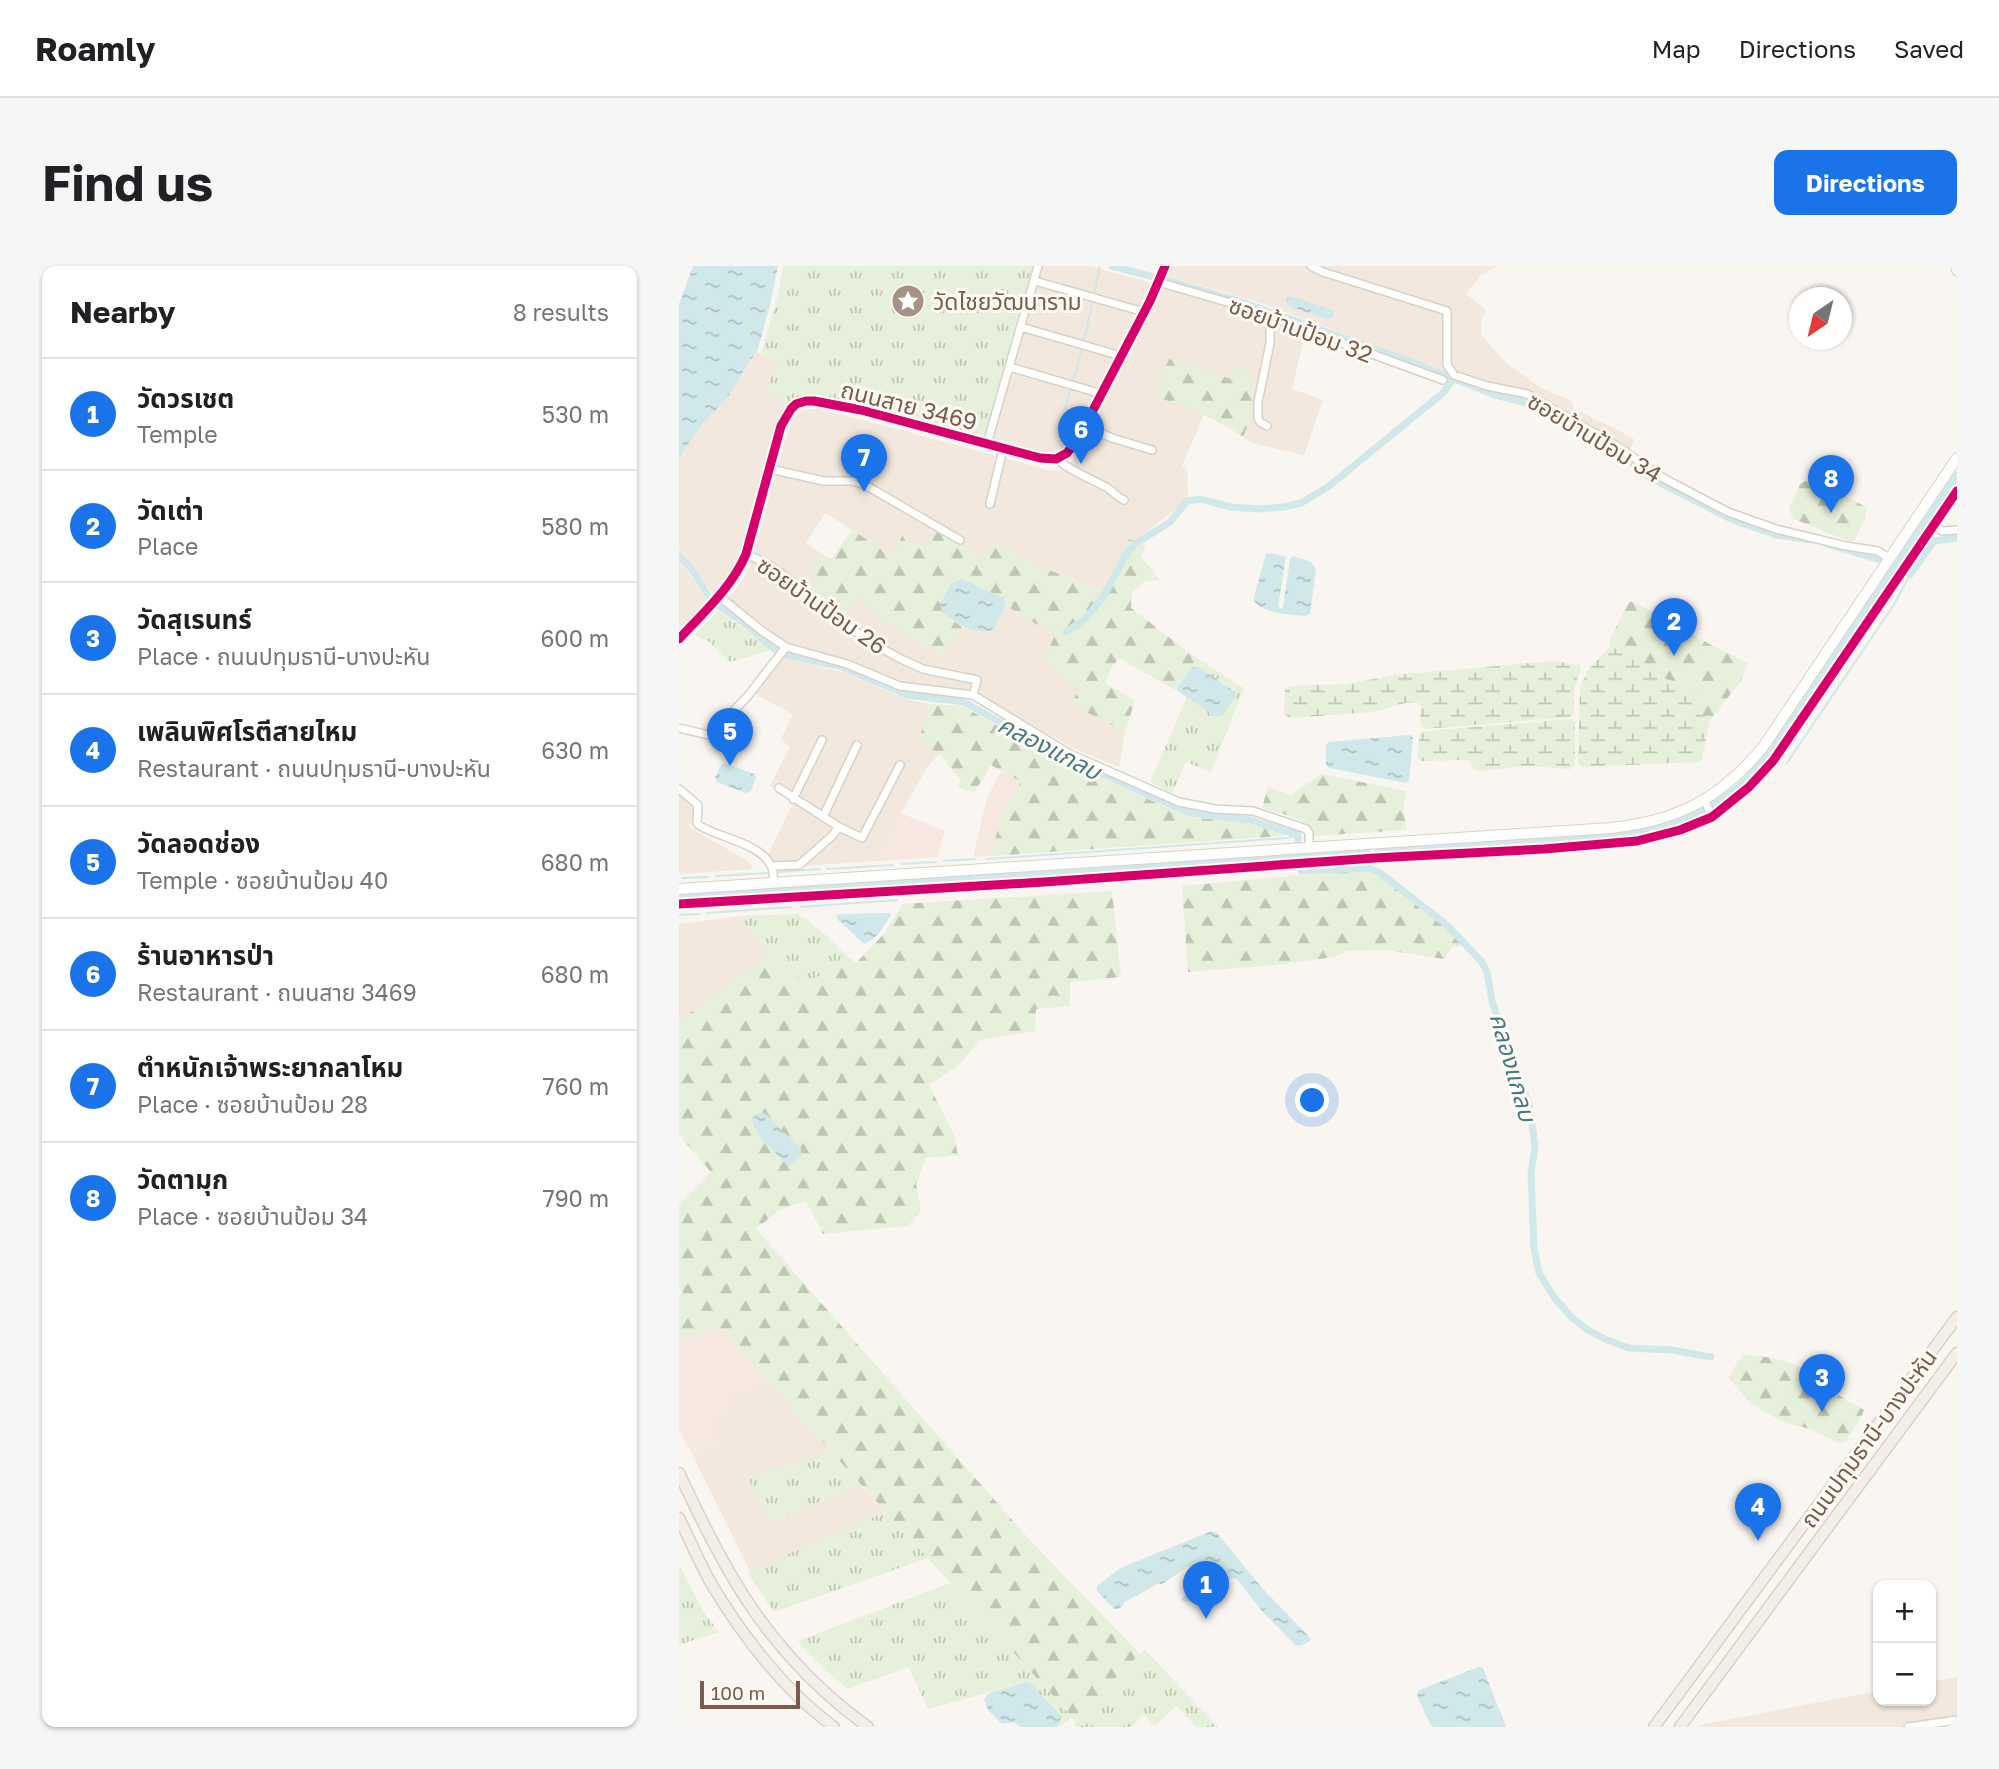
<!DOCTYPE html>
<html lang="en">
<head>
<meta charset="utf-8">
<style>
	body { margin:0; font-family:"Golos Text","Noto Sans Thai",sans-serif; background:#f6f6f6; color:#202124 }
	.controls { position:absolute; right:21px; bottom:21px; display:grid; overflow:hidden; border-radius:14px; box-shadow:0 2px 5px #0004 }
	.controls button { width:63px; height:63px; display:grid; place-items:center; padding:0; border:0; border-bottom:2px solid #e0e0e0; background:#fff; color:#202124; font:35px sans-serif }
	.compass { position:absolute; left:1110px; top:21px; width:63px; height:63px; border-radius:50%; background:#fff; box-shadow:0 2px 5px #0004; rotate:215deg }
	.scale { position:absolute; left:21px; bottom:18px; width:100px; box-sizing:border-box; padding-left:7px; border:4px solid #7a5c4d; border-top:0; font-size:19px; line-height:24px; white-space:nowrap; color:#7a5c4d; -webkit-text-stroke:5px #fffaf3; paint-order:stroke }
	.you { position:absolute; left:634px; top:835px; width:24px; height:24px; margin:-18px; border:5px solid #fff; border-radius:50%; background:#1a73e8; box-shadow:0 0 0 10px #1a73e833 }
	.badge { display:grid; place-items:center; width:46px; height:46px; border-radius:50%; background:#1a73e8; color:#fff; font-size:23px; font-weight:700 }
	.pin { position:absolute; translate:-50% -58px; filter:drop-shadow(0 2px 4px #0008) }
	.pin::after { content:''; position:absolute; top:37px; width:24px; height:21px; background:inherit; clip-path:polygon(0 0,100% 0,50% 100%) }
	.list { margin:0; padding:0; list-style:none }
	h2 { display:flex; justify-content:space-between; align-items:center; height:91px; margin:0; padding:0 28px; font-size:30px }
	h2 small { font-size:23px; font-weight:400; color:#757577 }
	.list li { display:grid; grid-template-columns:46px 1fr auto; gap:21px; align-items:center; box-sizing:border-box; height:112px; padding:0 28px; border-top:2px solid #e0e0e0 }
	.list b { display:block; font-size:26px; white-space:nowrap }
	.list p { margin:0; font-size:23px; white-space:nowrap; color:#757577 }
	.list em { font-size:23px; font-style:normal; color:#757577 }
	.map { position:relative; flex:none; width:1278px; height:1461px; overflow:hidden; border-radius:14px }
	header { display:flex; align-items:center; gap:42px; box-sizing:border-box; height:98px; padding:0 35px; background:#fff; border-bottom:2px solid #e0e0e0 }
	header strong { font-size:33px }
	nav { display:flex; gap:38px; margin-inline-start:auto; font-size:24px }
	.intro { display:flex; align-items:center; justify-content:space-between; box-sizing:border-box; height:168px; padding:0 42px }
	h1 { margin:0; font-size:49px }
	.button { padding:18px 32px; border-radius:14px; background:#1a73e8; color:#fff; font-size:24px; font-weight:700 }
	main { display:flex; gap:42px; padding:0 42px }
	aside { flex:1; background:#fff; border-radius:14px; box-shadow:0 2px 5px #0004 }
	.map>svg:first-child { display:block }
	.residential { fill:#f2e8de }
	.commercial { fill:#f6e8e1 }
	.grass { fill:url(#grass-tufts) }
	.forest { fill:url(#forest-firs) }
	.wetland { fill:url(#wetland-marsh) }
	.water { fill:url(#water-ripples) }
	.lines { fill:none; stroke-linecap:round; stroke-linejoin:round }
	.stream { stroke:#d0e8ea; stroke-width:2 }
	.canal { stroke:#d0e8ea; stroke-width:7 }
	.street-casing { stroke:#d7d1cb; stroke-width:10 }
	.secondary-casing { stroke:#d9d2cb; stroke-width:12 }
	.primary-casing { stroke:#dad1cc; stroke-width:13 }
	.street { stroke:#fefefd; stroke-width:7 }
	.secondary { stroke:#fefefd; stroke-width:10 }
	.primary { stroke:#f3eee8; stroke-width:10 }
	.cycleway-casing { stroke:#fffaf3; stroke-width:13 }
	.cycleway { stroke:#d6006c; stroke-width:9 }
	.labels { text-anchor:middle; dominant-baseline:central; stroke-width:6; stroke-linejoin:round; paint-order:stroke }
	.poi-label { font-size:23px; fill:#7a5c4d; stroke:#fffaf3; text-anchor:start }
	.street-label { font-size:23px; fill:#7a5c4d; stroke:#fffaf3 }
	.water-label { font-size:24px; font-style:italic; fill:#437c86; stroke:#fffaf3 }
</style>
</head>
<body>
<header>
<strong>Roamly</strong>
<nav><a>Map</a><a>Directions</a><a>Saved</a></nav>
</header>
<div class="intro"><h1>Find us</h1><a class="button">Directions</a></div>
<main>
<aside>
<h2>Nearby<small>8 results</small></h2>
<ul class="list">
<li><span class="badge">1</span><div><b>วัดวรเชต</b><p>Temple</p></div><em>530 m</em></li>
<li><span class="badge">2</span><div><b>วัดเต่า</b><p>Place</p></div><em>580 m</em></li>
<li><span class="badge">3</span><div><b>วัดสุเรนทร์</b><p>Place · ถนนปทุมธานี-บางปะหัน</p></div><em>600 m</em></li>
<li><span class="badge">4</span><div><b>เพลินพิศโรตีสายไหม</b><p>Restaurant · ถนนปทุมธานี-บางปะหัน</p></div><em>630 m</em></li>
<li><span class="badge">5</span><div><b>วัดลอดช่อง</b><p>Temple · ซอยบ้านป้อม 40</p></div><em>680 m</em></li>
<li><span class="badge">6</span><div><b>ร้านอาหารป่า</b><p>Restaurant · ถนนสาย 3469</p></div><em>680 m</em></li>
<li><span class="badge">7</span><div><b>ตำหนักเจ้าพระยากลาโหม</b><p>Place · ซอยบ้านป้อม 28</p></div><em>760 m</em></li>
<li><span class="badge">8</span><div><b>วัดตามุก</b><p>Place · ซอยบ้านป้อม 34</p></div><em>790 m</em></li>
</ul>
</aside>
<div class="map">
<svg width="1278" height="1461" viewBox="0 0 1278 1461">
	<defs>
		<pattern id="grass-tufts" width="24" height="20" patternUnits="userSpaceOnUse" patternTransform="scale(1.75)"><rect width="24" height="20" fill="#e7f0db"/><path d="M3 7l-1-3M5 7V3M7 7l1-3M15 17l-1-3M17 17v-4M19 17l1-3" fill="none" stroke="#c0c6b4"/></pattern>
		<pattern id="forest-firs" width="22" height="20" patternUnits="userSpaceOnUse" patternTransform="scale(1.75)"><rect width="22" height="20" fill="#e7f0db"/><path d="M5 1l3.5 6h-7zM16 11l3.5 6h-7z" fill="#c0c6b4"/></pattern>
		<pattern id="wetland-marsh" width="20" height="14" patternUnits="userSpaceOnUse" patternTransform="scale(1.75)"><rect width="20" height="14" fill="#e7f0db"/><path d="M1 5h8M5 5V1M11 12h8M15 12V8" fill="none" stroke="#c0c6b4"/></pattern>
		<pattern id="water-ripples" width="26" height="14" patternUnits="userSpaceOnUse" patternTransform="scale(1.75)"><rect width="26" height="14" fill="#d0e8ea"/><path d="M2 4q2-2 4 0t4 0M15 11q2-2 4 0t4 0" fill="none" stroke="#aebfc0"/></pattern>
	</defs>
	<rect width="100%" height="100%" fill="#f9f5f0"/>
	<path class="residential" d="M363 0H410L472 17 392 173 384 182 375 188 360 187 313 174Z
		M491 0H820L803 8 787 28 807 44 802 55V68L823 93 860 121 893 135 895 143 935 162 956 174 950 185 847 124 769 107 582 37 488 10Z
		M485 21 541 36 626 68 613 123 644 134 625 189 573 177 545 158 525 148 503 200 508 203 509 233 456 275 450 273 425 325 357 299 314 276 303 292 257 265 247 282 213 289 146 247 127 277 143 288 131 301 139 311 126 322 179 331 205 355 238 374 262 391 283 361 305 367 314 364 327 339 350 354 378 367 364 395 400 423 393 438 446 466 440 501 394 482 299 428 224 417 171 394 109 377 84 362 49 333 64 313 73 295 105 177 114 152 119 147 127 143H140L192 156 369 204H386L403 181Z
		M78 86 99 97 114 138 101 153 94 167 60 292 51 307 34 328 0 284V192L23 158 47 132Z
		M0 293 28 334 0 363Z
		M102 391 166 407 229 434 250 438 240 473 260 488 249 500 222 547 198 595 96 602 94 595 89 589 114 537 91 520 111 481 102 473 114 448 76 428Z
		M0 528 15 543 11 560 12 562 63 592 70 596 74 603 0 608Z
		M63 650 62 654 91 688 0 755V658Z
		M89 1116 151 1185 68 1211 92 1257 182 1219 206 1246 71 1305 15 1192 43 1179 32 1158 52 1132Z
		M1278 1411V1461H1019L1021 1459 1199 1425V1435H1252V1416Z"/>
	<path class="commercial" d="M322 505 342 516 321 554 312 590 294 591 308 532Z
		M222 547 266 565 258 591 198 595Z
		M39 1061 89 1116 52 1132 59 1146 33 1158 43 1179 15 1192 0 1163V1074Z"/>
	<path class="grass" d="M104 0H354L355 6 306 176 139 134 114 138 85 126 99 97 82 88 99 28Z
		M39 345 64 361 92 384 51 396 29 375 15 369Z
		M524 396 565 422 532 506 507 496 493 527 471 516 508 431 538 451 555 424 520 401Z
		M119 648 148 670 168 690 127 719 91 688 62 654 63 650Z
		M151 1185 182 1219 92 1257 68 1211Z
		M206 1246 249 1292 95 1346 68 1306Z
		M0 1299 24 1345 40 1366 0 1379Z
		M271 1317 393 1451 380 1461 383 1451 347 1416 249 1443 230 1401 168 1423 136 1394 119 1375Z
		M466 1384 539 1461H517L498 1440 475 1460 465 1449 452 1461H397L395 1453Z"/>
	<path class="forest" d="M490 93 530 104 551 113 557 100 576 107 571 153 564 171C536 151 506 141 475 130Z
		M1132 212 1187 241V251L1175 275H1169L1115 253 1110 244 1121 218Z
		M173 264 212 289 224 269 247 282 256 265 303 292 314 276 357 299 424 325 450 273 467 279 462 291 481 314 466 315 453 326 452 342 508 385 524 396 520 401H513L498 421 500 426 440 392 432 402 426 417 456 434 446 466 392 438 400 423 364 395 377 367C362 360 331 348 324 332L263 346 283 361 263 391 238 374 205 355 179 331 165 352 126 322 138 311 131 301 143 288 152 293Z
		M953 335 1034 380 1069 397 1062 415 1031 454 1019 446V428L1011 420 986 413 932 380 930 375 949 337Z
		M250 438 283 440 370 488 509 551 570 557 606 568 605 570 312 590 321 554 342 516 312 499 295 527 279 521 282 514 260 488 240 474Z
		M642 508 727 525 724 543 728 564 634 570C632 552 599 547 583 542L589 521 612 529Z
		M697 603 767 658 782 675V680L773 681 765 693 707 684 668 685 655 691 605 698 509 706 503 620Z
		M433 625 442 711 391 716V740L357 743 356 765 301 774 280 799 250 819 275 869 279 890 247 891 237 918 242 945 229 960 144 968 127 935 100 944 77 963 348 1271 461 1388 395 1453 39 1061 0 1074V1029L4 1027 0 1022V939L32 906 0 869V755L91 688 128 719 168 690 177 697 204 669 224 638Z
		M1064 1089C1099 1090 1125 1100 1154 1117V1126L1185 1144 1183 1149 1166 1176 1160 1177 1131 1163 1103 1156 1071 1137 1049 1111Z"/>
	<path class="wetland" d="M932 380 986 413 1011 420 1020 428 1019 446 1031 454 1023 493 1019 496 903 501 899 497 901 422 908 405Z
		M875 395 901 399 902 403 895 423V448L892 451 746 463 741 459 742 440 740 437H726L694 446 611 452 605 448 606 423 612 420 669 418 714 409Z
		M893 453 896 456V498L892 503 846 500 801 505 795 503 792 497 789 494 742 495 739 493 740 469 744 465Z"/>
	<path class="water" d="M14 0H99L91 39 79 83 48 132 23 158 0 192V38Z
		M612 30 653 44 655 47 653 52 648 53 609 40 606 36 609 31Z
		M592 287 607 291 599 340 602 343 604 341 611 293 614 290 632 296 637 303 631 348 627 350C610 348 585 348 574 334L587 288Z
		M283 313 324 332 327 339 314 364C294 370 278 357 263 346L261 338 273 317Z
		M513 401H520L555 425 556 430 545 449 537 451 500 426 498 421Z
		M731 469 734 472 730 515 727 517 650 502 647 499V479L650 476Z
		M46 497 75 508 77 512 72 525 67 527 38 516 36 512 42 499Z
		M211 647 212 649C205 660 198 673 185 678L158 653V650L160 648Z
		M81 846 87 848 122 883V889L111 899 107 898C95 885 75 869 73 852Z
		M533 1265 538 1267 583 1322 631 1372V1375L621 1380 616 1379 582 1344 558 1313 553 1312 511 1336H505L502 1333 522 1318 510 1300 483 1318H478L446 1336 440 1343H435L418 1325V1320L441 1302Z
		M800 1401 804 1402 827 1461H754L751 1458 738 1430 740 1424Z
		M347 1416 351 1417 383 1451 379 1461H341L335 1456 323 1458 309 1444 305 1433 310 1427Z"/>
	<g class="lines">
		<path class="stream" d="M415 28 421 0
			M405 75 414 35
			M394 115 403 83
			M382 157 392 121
			M1108 497 1214 340 1231 309
			M307 593 608 572 619 569
			M265 595 296 593
			M223 598 257 596
			M148 603 214 599
			M98 606 141 603
			M37 610 89 607
			M3 612 29 611
			M122 641 218 634
			M27 647 112 641
			M0 649 20 648"/>
		<path class="canal" d="M433 0 475 11
			M487 14 560 35 722 92 816 129 844 136 937 186 975 214 1054 254 1097 269 1132 274
			M1147 278 1201 294
			M0 290 11 301 30 331
			M1228 308 1231 309 1255 275 1278 272
			M40 340 67 358 96 384 107 389 154 399
			M387 366 407 352 426 328 447 289 456 278 491 256 508 235 521 233 552 241 580 243 605 241 622 237 650 220 765 126 774 112
			M160 400 228 429 285 436 370 484 510 547 572 554 619 569V574
			M699 586 935 571C984 565 1029 549 1066 515 1075 506 1083 495 1092 486L1278 209
			M622 601V605L690 602 700 606 768 659 802 695 808 706 813 735 836 803 850 837 856 880 852 907 855 982 860 1007 875 1031 891 1050 909 1064 928 1074 950 1082 993 1084 1032 1091
			M0 632 689 587"/>
		<defs>
			<path id="street" d="M632 0 644 6 768 45V99L775 109 808 120 848 128 938 180 986 213 1049 246 1097 263 1167 280 1199 285 1211 293
				M356 15 465 46
				M479 16 555 38 764 114
				M342 61 442 90
				M331 101 423 128
				M406 160 433 172 473 184
				M588 160 581 156 579 152V136L591 77V52
				M308 178 359 0
				M377 193C392 205 410 212 427 221 434 225 438 231 445 234
				M91 203 145 215H175L188 220 281 274
				M311 238 324 183
				M1254 260 1263 265 1278 264
				M67 288 89 298 117 318 136 337 193 377 222 393 244 403 298 414 294 429
				M40 330 83 365 107 381 168 398 221 420 294 429 391 488 500 536 536 543 574 545 627 563 630 567V582
				M0 462 30 469 34 466 68 431 107 381
				M100 522 160 561 183 572 221 499
				M0 523 19 539 18 558C38 572 81 576 92 600 95 604 94 613 95 617
				M114 533 143 474
				M1025 533 1033 551
				M144 551 178 479
				M93 600 120 599 153 570 160 561
				M0 638 365 616 696 592 865 583 958 575 1001 564 1033 551 1070 521 1094 495 1278 225
				M1229 1461 1278 1454"/>
			<path id="secondary" d="M1277 0 1278 4
				M0 373C25 346 53 321 67 288L102 160 112 143 117 138 127 135H135L182 144 361 192 377 193 388 187 400 171 471 35 486 0
				M0 623 932 562C998 555 1041 533 1084 481L1278 192"/>
			<path id="primary" d="M0 1207C16 1241 32 1275 51 1307 85 1367 133 1421 189 1461
				M0 1252C11 1274 21 1298 33 1319 65 1372 105 1424 155 1461
				M975 1461 1278 1051
				M1001 1461 1278 1087"/>
		</defs>
		<use href="#street" class="street-casing"/>
		<use href="#secondary" class="secondary-casing"/>
		<use href="#primary" class="primary-casing"/>
		<use href="#street" class="street"/>
		<use href="#secondary" class="secondary"/>
		<use href="#primary" class="primary"/>
		<defs>
			<path id="cycleway" d="M0 373C25 346 53 321 67 288L102 160 112 143 117 138 127 135H135L182 144 361 192 377 193 388 187 400 171 471 35 486 0
				M0 638 365 616 696 592 865 583 958 575 1001 564 1033 551 1070 521 1094 495 1278 225"/>
		</defs>
		<use href="#cycleway" class="cycleway-casing"/>
		<use href="#cycleway" class="cycleway"/>
	</g>
	<defs>
		<symbol id="sight-disc" viewBox="-11 -11 22 22"><circle r="9.5" fill="#a69286" stroke="#fffaf3"/><path d="M0-6L1.8-2.2L6-1.7L2.9 1.2L3.7 5.4L0 3.3L-3.7 5.4L-2.9 1.2L-6-1.7L-1.8-2.2Z" fill="#fff"/></symbol>
	</defs>
	<g fill-rule="evenodd">
		<use href="#sight-disc" x="210" y="16" width="38" height="38"/>
	</g>
	<g class="labels">
		<g class="poi-label">
			<text x="254" y="35">วัดไชยวัฒนาราม</text>
		</g>
		<g class="street-label">
			<text transform="translate(622 63) rotate(20)">ซอยบ้านป้อม 32</text>
			<text transform="translate(230 139) rotate(14)">ถนนสาย 3469</text>
			<text transform="translate(916 171) rotate(31)">ซอยบ้านป้อม 34</text>
			<text transform="translate(143 339) rotate(35)">ซอยบ้านป้อม 26</text>
			<text transform="translate(1189 1172) rotate(-54)">ถนนปทุมธานี-บางปะหัน</text>
		</g>
		<g class="water-label">
			<text transform="translate(371 481) rotate(27)">คลองแกลบ</text>
			<text transform="translate(835 801) rotate(74)">คลองแกลบ</text>
		</g>
	</g>
</svg>
<div class="controls">
<button>+</button>
<button>−</button>
</div>
<svg class="compass" viewBox="-18 -18 36 36"><path d="M0-13l5 13h-10z" fill="#e53935"/><path d="M0 13l5-13h-10z" fill="#757577"/></svg>
<div class="scale">100 m</div>
<div class="you"></div>
<div class="pin badge" style="left:527px;top:1353px">1</div>
<div class="pin badge" style="left:995px;top:390px">2</div>
<div class="pin badge" style="left:1143px;top:1146px">3</div>
<div class="pin badge" style="left:1079px;top:1275px">4</div>
<div class="pin badge" style="left:51px;top:500px">5</div>
<div class="pin badge" style="left:402px;top:198px">6</div>
<div class="pin badge" style="left:185px;top:226px">7</div>
<div class="pin badge" style="left:1152px;top:247px">8</div>
</div>
</main>
</body>
</html>
